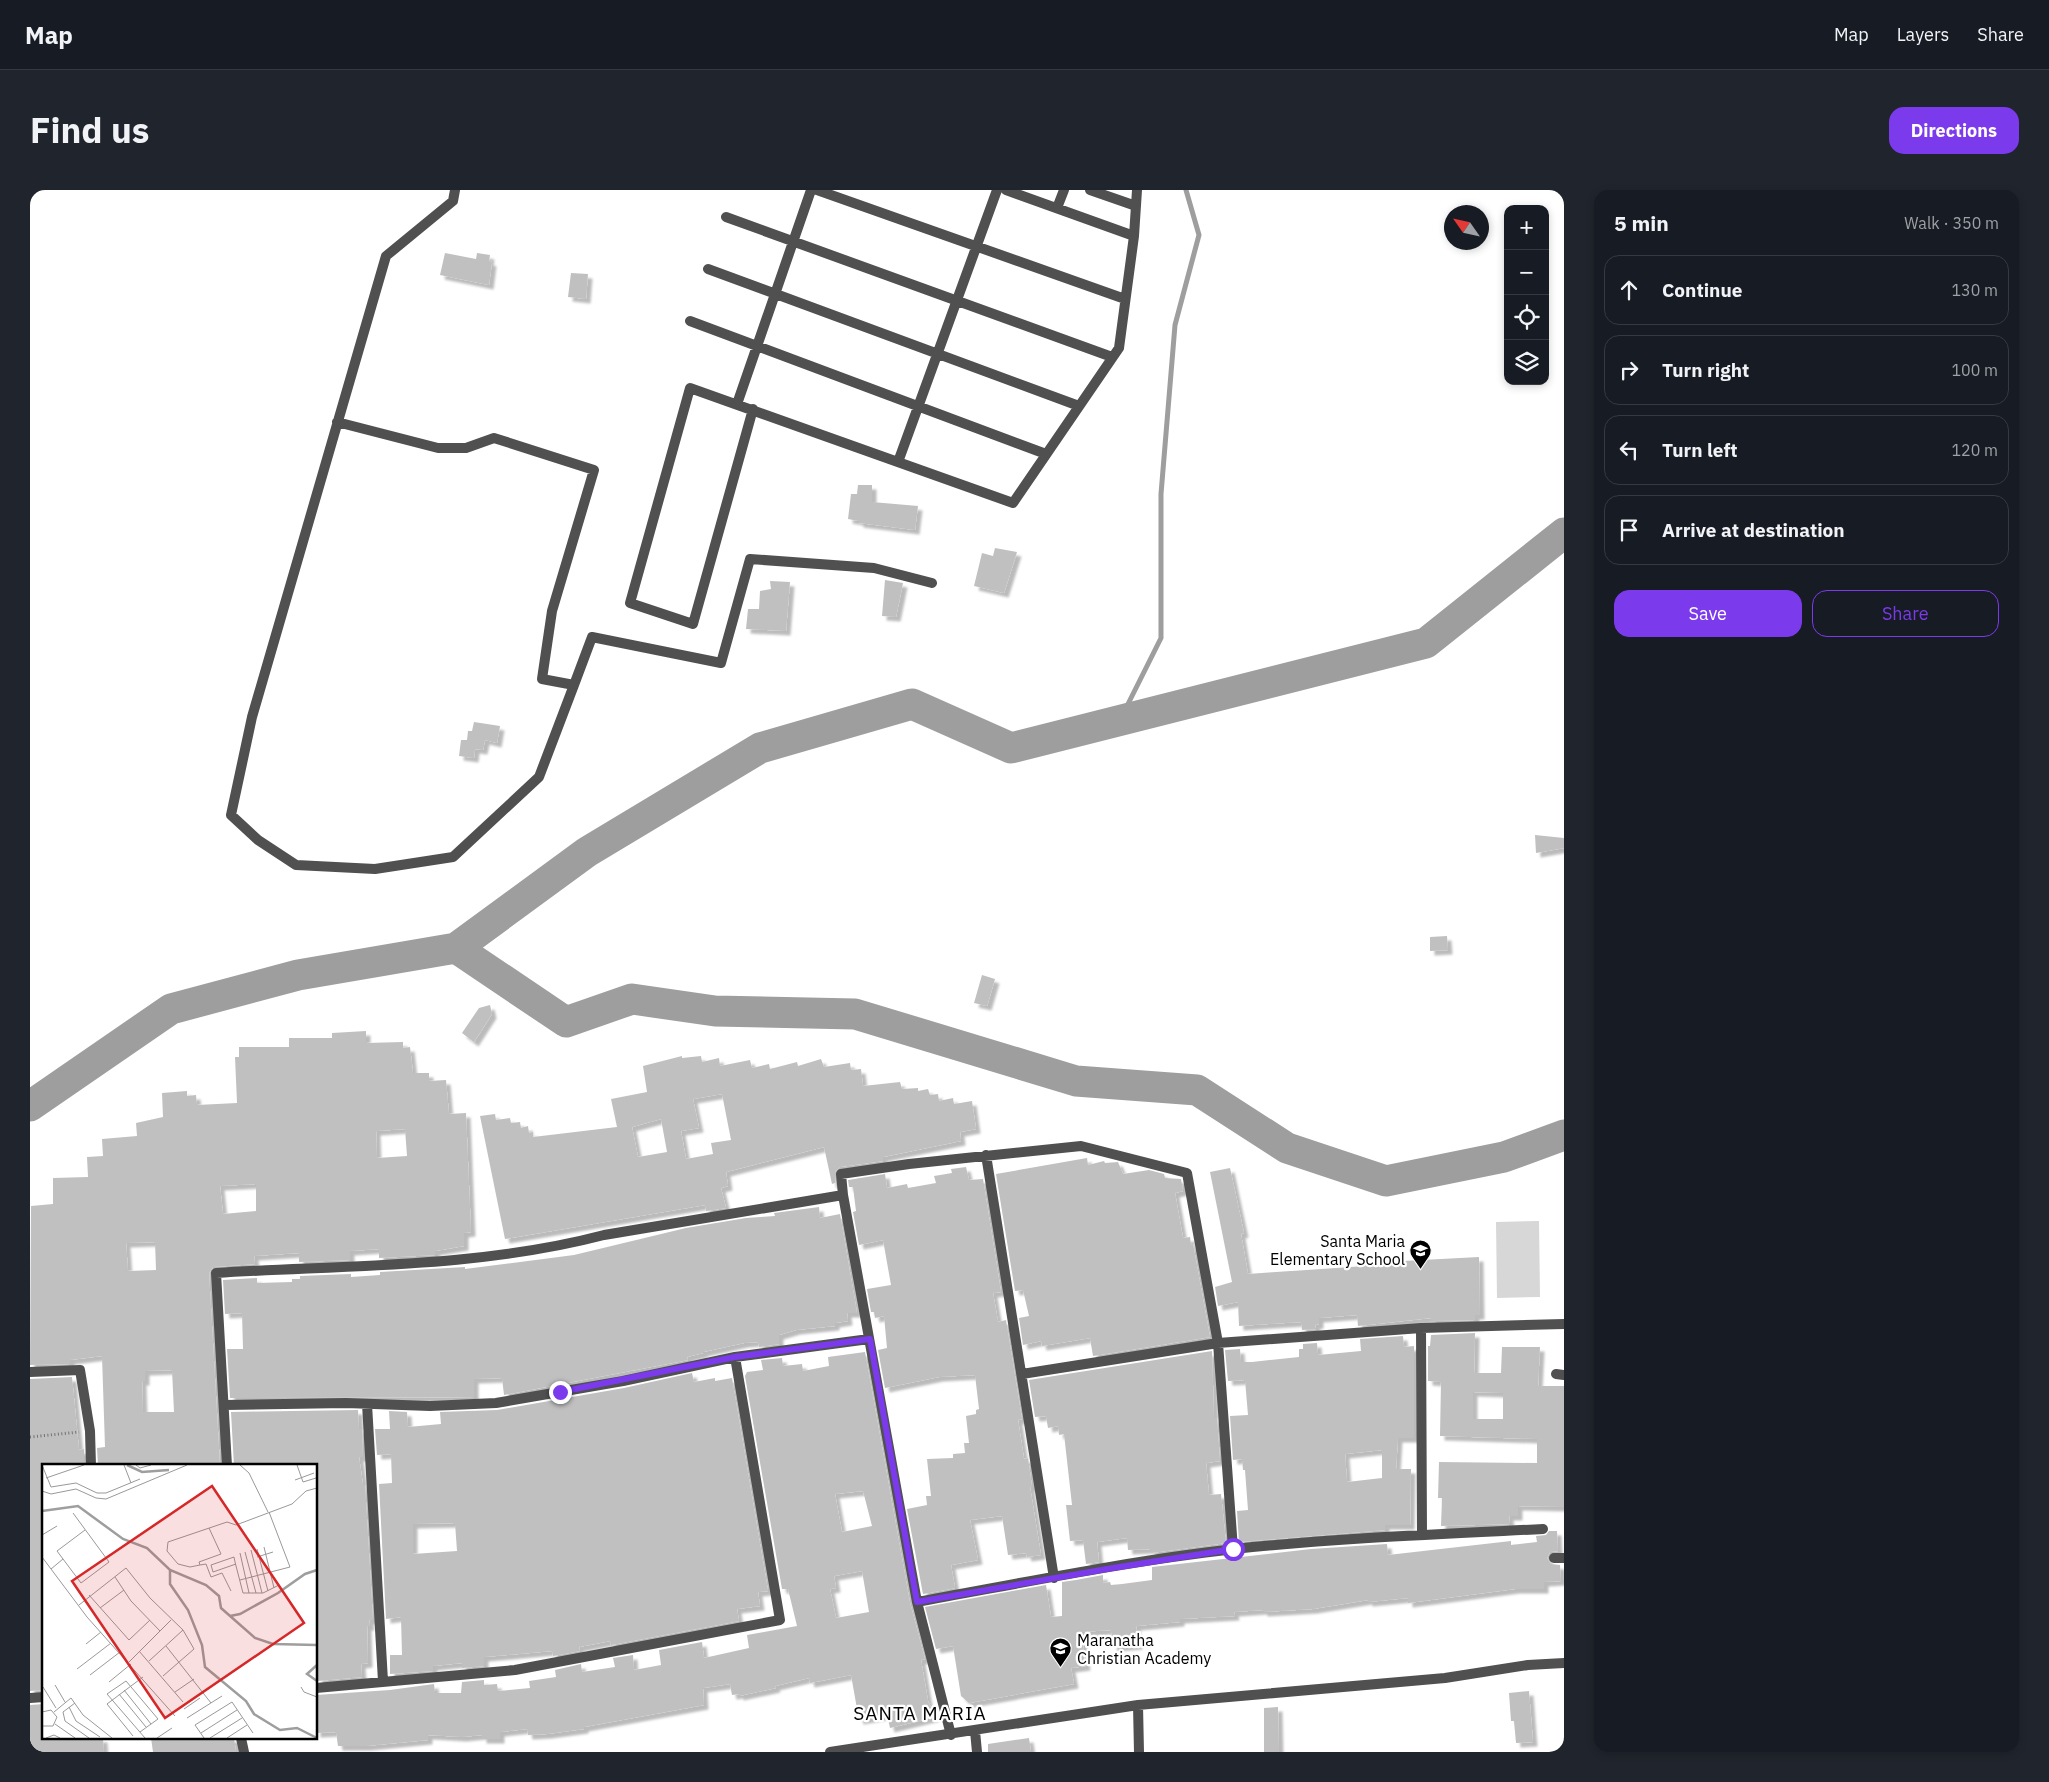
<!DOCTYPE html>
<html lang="en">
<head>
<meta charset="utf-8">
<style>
	body { margin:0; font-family:"IBM Plex Sans",sans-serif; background:#20242c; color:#f1f3f6 }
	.controls { position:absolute; right:15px; top:15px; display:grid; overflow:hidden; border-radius:10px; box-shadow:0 2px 8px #0003 }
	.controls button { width:45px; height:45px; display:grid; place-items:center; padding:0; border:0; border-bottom:1px solid #363941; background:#171b24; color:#f1f3f6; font:25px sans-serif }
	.compass { position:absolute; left:1414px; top:15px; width:45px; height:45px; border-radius:50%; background:#171b24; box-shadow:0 2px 8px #0003; rotate:304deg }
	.stop { position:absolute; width:15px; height:15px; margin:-11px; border:4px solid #7c3aed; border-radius:50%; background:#fff }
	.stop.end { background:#7c3aed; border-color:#fff; box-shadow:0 1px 5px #0008 }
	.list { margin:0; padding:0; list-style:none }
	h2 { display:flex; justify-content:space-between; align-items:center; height:65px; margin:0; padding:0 20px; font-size:21px }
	h2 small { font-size:16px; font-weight:400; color:#9ea1a6 }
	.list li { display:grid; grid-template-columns:32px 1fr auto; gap:15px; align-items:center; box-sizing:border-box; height:70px; margin:0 10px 10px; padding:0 10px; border:1px solid #363941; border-radius:15px }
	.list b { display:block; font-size:19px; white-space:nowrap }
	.list em { font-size:16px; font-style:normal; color:#9ea1a6 }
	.actions { display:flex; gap:10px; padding:15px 20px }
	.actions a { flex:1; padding:11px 0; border:1px solid #7c3aed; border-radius:15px; text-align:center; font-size:18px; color:#7c3aed }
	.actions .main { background:#7c3aed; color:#fff }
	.icon { flex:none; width:28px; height:28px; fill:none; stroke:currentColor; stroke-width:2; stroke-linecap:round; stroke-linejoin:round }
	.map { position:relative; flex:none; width:1534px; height:1562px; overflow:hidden; border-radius:15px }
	header { display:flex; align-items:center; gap:30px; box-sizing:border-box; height:70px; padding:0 25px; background:#171b24; border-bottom:1px solid #363941 }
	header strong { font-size:24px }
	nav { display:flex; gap:28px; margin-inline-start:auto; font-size:18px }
	.intro { display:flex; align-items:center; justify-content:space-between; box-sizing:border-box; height:120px; padding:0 30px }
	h1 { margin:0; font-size:35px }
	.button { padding:12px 22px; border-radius:15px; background:#7c3aed; color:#fff; font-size:18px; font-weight:700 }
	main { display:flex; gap:30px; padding:0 30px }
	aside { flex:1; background:#171b24; border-radius:15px; box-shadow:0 2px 8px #0003 }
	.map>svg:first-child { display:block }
	.green { fill:#d7d7d7 }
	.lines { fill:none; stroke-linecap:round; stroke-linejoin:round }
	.stream { stroke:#9e9e9e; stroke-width:5 }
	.river { stroke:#9e9e9e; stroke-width:31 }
	.building { fill:#c0c0c0; fill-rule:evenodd; filter:url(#shadow) }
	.path { stroke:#727272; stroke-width:3; stroke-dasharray:1 2.5; stroke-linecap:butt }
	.minor { stroke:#505050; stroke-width:10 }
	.route { stroke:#7c3aed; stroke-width:6 }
	.labels { text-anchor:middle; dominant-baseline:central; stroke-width:4.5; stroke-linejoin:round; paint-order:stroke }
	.poi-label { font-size:16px; fill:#000; stroke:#fff; text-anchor:end }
	.quarter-label { font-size:19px; letter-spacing:1px; fill:#000; stroke:#fff }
	.inset-river { fill:none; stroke:#9e9e9e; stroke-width:2.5 }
	.inset-road { fill:none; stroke:#999; stroke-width:1 }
	.view { fill:#d62828; fill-opacity:0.15; stroke:#d62828; stroke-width:2.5 }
	.inset-edge { fill:none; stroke:#000; stroke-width:2.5 }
</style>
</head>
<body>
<header>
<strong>Map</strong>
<nav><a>Map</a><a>Layers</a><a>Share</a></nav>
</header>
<div class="intro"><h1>Find us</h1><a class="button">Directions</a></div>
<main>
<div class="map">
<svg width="1534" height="1562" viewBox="0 0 1534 1562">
	<defs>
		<filter id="shadow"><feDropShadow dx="4.5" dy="4.5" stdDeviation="1" flood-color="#0004"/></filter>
	</defs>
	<rect width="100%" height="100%" fill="#fff"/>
	<path class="green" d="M1509 1031 1510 1107 1467 1108 1466 1032Z"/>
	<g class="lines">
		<path class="stream" d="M1090 530 1131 448V304L1145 135 1169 45 1156 0"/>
		<path class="river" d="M426 758 536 832 602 809 685 821 825 824 1046 891 1167 900 1257 958 1356 991 1474 967 1534 945
			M0 916 141 819 268 785 426 758 557 662 730 558 882 514 981 558 1396 453 1534 343"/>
	</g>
	<path class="building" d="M415 63 446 69 447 63 460 65 459 71 462 72 459 95 410 85Z
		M541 83 558 84 556 109 538 107Z
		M828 295H842V312L888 316 885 340 829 333V331L818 329 821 304H827Z
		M965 358 987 362 974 403 944 396 952 363 963 366Z
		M855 390 873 393 866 427 852 426Z
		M740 391 760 392 756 441 716 439 718 419H729L730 401 741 399Z
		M444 532 470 536 467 553 455 550 453 560 445 559 444 568 429 566 431 550H437L438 541H442Z
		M1505 645 1534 648V658L1506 663Z
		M1417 746 1418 760 1400 761V747Z
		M952 785 965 789 957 816 944 813Z
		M460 815 462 824 444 852 432 843 449 818Z
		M336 841V853L373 852V858L380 857 383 883H399V891L416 890 419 924 436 923 441 1042 434 1043V1056L405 1061V1065L349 1068V1059L320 1061V1070L269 1072V1063L224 1066 225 1074 183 1077 179 1083 190 1276H68L67 1258 75 1257 72 1166 40 1170V1174L0 1175 1 1016 23 1014V988L58 987 57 967 73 966 72 949 107 946 106 933 133 927 132 903 157 901V906L166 905 167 915 207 913 205 867H209V857H259V848H302V843ZM375 939 377 966 347 968 346 941ZM226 994V1021L193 1024 190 996ZM125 1052 126 1080 98 1081 96 1053ZM142 1180 144 1222H113L112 1191H115V1181Z
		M652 866V868L671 866 672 872 689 868 690 876 720 870 722 878 739 874 740 879 767 872 768 876 791 869 794 877 820 873 821 880 831 879 833 896 870 892 872 899 888 898V901L898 899 900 905 908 904 909 911 923 908 924 914 942 911 946 939 930 942 931 951 853 967V971L810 977 805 982V993L802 994 794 957 696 982 698 996 691 998 696 1018 676 1021 675 1015 475 1049 450 926 465 924 466 930 480 928 481 933 490 932 491 938 498 936 499 943 503 942V947L587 937 581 909 617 902 613 876ZM692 904 701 950 681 953 683 964 656 969 651 941 669 938 663 909ZM631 929 637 962 608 967 602 937Z
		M1057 968 1058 975 1074 971 1075 973 1088 972 1093 984 1119 980 1134 984 1135 988 1151 989 1153 1001 1145 1003 1153 1048 1160 1047 1161 1055 1163 1054 1180 1147 1063 1166 1060 1148 1012 1156 1011 1151 993 1155 989 1128 999 1126 993 1100 985 1101 966 984Z
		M936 977 939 990 953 989 971 1102 963 1103 968 1132 976 1130 992 1229 988 1230 994 1269 998 1268 1002 1297H1000L1011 1365 997 1367 996 1363 978 1365 972 1326 940 1330 948 1370 921 1375 925 1398 893 1404 877 1319 897 1315 896 1306H901L897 1269 923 1268V1264L935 1263 934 1253H939L936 1226 946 1224V1220L949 1219 945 1185 909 1187 855 1198 848 1160 857 1158 854 1126 845 1128 844 1122H841L837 1099 861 1095 853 1050 829 1055 823 1022 826 1021 823 997H819L818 990 855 984 857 998 877 994 878 998 906 993 904 986 922 983 921 979Z
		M1200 978 1214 1043 1211 1044 1218 1084 1335 1076V1073L1449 1067 1450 1125H1445V1130L1401 1131V1128L1328 1136 1327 1125 1289 1128V1134L1285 1135 1286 1139 1272 1140 1271 1132 1209 1136 1208 1112 1188 1116 1184 1090 1185 1097 1202 1092 1180 982Z
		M789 1017 790 1028 810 1024 827 1123H817L818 1131 805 1133V1136L766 1140 749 1145V1154L729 1157 728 1152 714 1153 673 1162V1163L657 1167 658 1170 474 1205 472 1188 444 1189V1207L200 1208 197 1159H213L212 1123 195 1124 193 1090 227 1088V1093L262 1092V1089H270V1086L321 1084V1087L350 1085V1082L435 1077V1079L544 1065 656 1038 716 1028 745 1026 744 1023Z
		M1445 1143 1444 1183H1471L1472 1157H1510L1508 1196H1534V1317L1488 1316V1326H1479L1480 1334 1411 1336 1412 1308H1408L1409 1272 1507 1273V1249L1410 1246 1411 1192 1398 1191V1156H1400L1401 1145ZM1443 1202 1473 1203V1229H1443Z
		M1373 1146 1374 1157 1384 1156V1248H1368L1366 1279H1381L1380 1335H1355V1340L1209 1352 1207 1321 1218 1320 1215 1280H1213L1212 1269 1203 1270 1200 1226 1218 1225 1215 1190 1198 1191 1195 1160 1210 1159 1211 1172H1222L1269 1167V1159H1273V1154L1287 1153 1288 1165 1331 1161 1330 1149ZM1352 1260V1288L1317 1292 1315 1264Z
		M1182 1161 1184 1228H1187L1190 1271 1176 1273 1179 1305 1191 1304 1196 1353 1121 1363V1359L1098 1360 1097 1348 1067 1352 1069 1372 1056 1374 1053 1350 1040 1351 1036 1315H1042L1034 1244 1029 1245 1028 1236 1018 1238 1016 1226 1005 1227 999 1190Z
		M835 1162 880 1413 895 1469 891 1470 898 1511 905 1527 860 1538 857 1525 829 1530 821 1485 780 1493 779 1488 745 1496 746 1498 709 1506V1504L702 1505 700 1494 673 1498 674 1515 554 1537V1539L517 1544 498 1545 497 1539 470 1542V1549H452V1545L432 1547 398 1545V1550L336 1556H308L306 1542 286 1543V1505L360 1500 404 1494 405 1503H431L432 1492 454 1490V1495L467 1494 468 1501 500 1498 499 1491 526 1487 525 1480 551 1474 552 1482 585 1477 583 1468 603 1465 604 1480 631 1475 629 1460 672 1452 674 1468 719 1458 717 1445 767 1436 758 1399H752L715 1186 717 1182 733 1180 731 1170 752 1168 753 1176 772 1174 773 1181 799 1176 798 1167ZM833 1301 842 1336 812 1342 805 1304ZM832 1381 839 1422 806 1428 800 1399 806 1398 804 1386Z
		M662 1183 664 1192 685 1188V1191L702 1188 738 1401 728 1402 730 1416 707 1419 709 1431 581 1455 580 1451 549 1457 550 1461 523 1466 522 1461 454 1467V1476L432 1478V1473L403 1476V1481L360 1484V1465H372L371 1427 356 1429 349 1294 362 1293 361 1264 347 1265 345 1239H360L359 1221 377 1222 378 1237 411 1234 410 1222 467 1220 594 1198ZM425 1333 427 1361 383 1364V1334Z
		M42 1187 49 1260 54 1259V1276H14V1500L0 1501V1189Z
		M328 1220 329 1239H332L333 1267H329L333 1295H335L343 1430H339L340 1436H337L338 1473 331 1474 332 1487 288 1491 286 1276H204L201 1222Z
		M1519 1341H1527L1528 1361 1520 1362 1517 1368 1521 1374 1530 1375 1531 1391 1514 1392V1399H1485L1378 1413V1408L1338 1412V1410L1283 1419 1233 1422V1420L1204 1422 1205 1426 1150 1429V1432L1106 1436 1108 1455 1083 1457 1081 1440 1051 1442 1056 1476 1041 1478 1044 1494 939 1513 931 1506 923 1456 906 1459 895 1417 1016 1395 1021 1427 1032 1426V1392L1046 1390 1073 1385V1393L1080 1392 1081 1395 1092 1394 1122 1390V1377L1281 1359 1357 1354 1358 1365 1481 1351V1355L1507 1352 1506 1346 1516 1345Z
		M1499 1501 1503 1552 1486 1553 1484 1531H1481L1479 1503Z
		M14 1514V1548H73L74 1562H0V1515Z
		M1248 1517 1249 1562H1234V1518Z
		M121 1548H204L206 1562H123Z
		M999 1548 1001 1562H958V1554Z"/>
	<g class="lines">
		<path class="path" d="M0 1247 49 1242"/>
		<path class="minor" d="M425 0 423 11 356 66 222 527 201 625 228 650 266 675 345 679 423 667 509 587 544 495
			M787 0 1095 109
			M976 0 1104 46
			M1060 0 1106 16
			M1027 18 1034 0
			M696 27 1082 167
			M678 79 1049 216
			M660 131 1016 264
			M707 214 781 0
			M723 219 663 434 600 413 660 198 983 313 1089 158 1104 46 1107 0
			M307 232 408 258H436L464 248 564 280 522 421 512 489 544 495 562 447 691 473 720 369 844 378 902 393
			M868 272 967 0
			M956 965 1024 1388
			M813 1005 887 1412 921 1545
			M1391 1138 1392 1345
			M0 1182 50 1180 60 1241 61 1276
			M992 1184 1188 1153 1391 1138 1534 1134
			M1526 1184 1534 1185
			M337 1214 353 1491
			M195 1215 316 1213 400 1216 466 1213 593 1191 705 1167 839 1149
			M197 1276 186 1083C315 1075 448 1078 574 1045L813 1005 811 984 879 974 1051 956 1157 983 1188 1153 1203 1359
			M1524 1368H1534
			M887 1412C992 1393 1098 1371 1204 1359 1306 1348 1410 1344 1513 1339
			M286 1498 485 1480 750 1430 705 1167
			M0 1508 14 1507
			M1108 1515 1109 1562
			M945 1541 947 1562
			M211 1548 214 1562
			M800 1562 1108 1515 1415 1488 1498 1475 1534 1473"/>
	</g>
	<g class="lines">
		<path class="route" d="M530 1202 705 1167 840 1149 887 1412 1083 1378 1203 1359"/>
	</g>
	<defs>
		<symbol id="school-pin" viewBox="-11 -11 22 30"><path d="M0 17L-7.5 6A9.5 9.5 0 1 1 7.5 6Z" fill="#000" stroke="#fff"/><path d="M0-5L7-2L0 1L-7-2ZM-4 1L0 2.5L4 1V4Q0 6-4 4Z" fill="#fff"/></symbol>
	</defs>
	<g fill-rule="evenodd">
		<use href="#school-pin" x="1378" y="1048" width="25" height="34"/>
		<use href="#school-pin" x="1018" y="1446" width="25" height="34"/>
	</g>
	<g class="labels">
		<g class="poi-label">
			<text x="1375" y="1051">Santa Maria<tspan x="1375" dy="18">Elementary School</tspan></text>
			<text x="1047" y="1450" text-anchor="start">Maranatha<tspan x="1047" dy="18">Christian Academy</tspan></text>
		</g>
		<g class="quarter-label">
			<text x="890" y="1523">SANTA MARIA</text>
		</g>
	</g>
	<g transform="translate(12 1274)">
		<rect width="275" height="275" fill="#fff"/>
		<path class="inset-river" d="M85 1 100 8 127 6M0 47 36 42 81 75 105 84 128 106 164 121 177 132 179 144 213 174 231 180 275 181M128 106V120L146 146 160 181 163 203 204 237 212 250 238 266 255 264 275 274M188 152 198 150 236 129 263 110 275 106M275 201 265 210 275 217"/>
		<path class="inset-road" d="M0 1 9 23 34 19 55 29H64L98 15M82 1 89 19M94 1 98 4 109 1M198 1 207 9 226 48M255 1 261 18 274 14M4 14 42 1M253 16 272 9M0 27 9 30 34 25 54 34 64 35 145 1M31 49 67 98 39 119 15 87 43 66M167 64 179 90 157 98 158 101 164 100 169 113 180 109 189 127M0 71 15 62M222 83 232 124M215 85 226 127M209 86 220 129M203 88 214 129M198 89 207 129M0 93 45 153 133 252M215 93 231 88M194 100 171 108 169 101 192 93 193 98 201 129H221L237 121M158 101 148 103 136 100 125 87 126 78 185 58 194 61 250 40 264 27 275 24M9 105 21 95M73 113 89 137 118 167M198 116 248 103 227 48M47 131 87 176 108 156M37 141 84 104 108 134 141 166 152 185 121 212M58 144 82 126M44 180 59 168M124 182 169 239M97 187 141 238M107 197 141 166M87 198 129 156M35 205 69 179M48 211 78 188M67 218 89 200M13 221 23 238M1 223 14 244M259 223 262 228 275 233M82 226 109 260M133 228 152 215M77 230 104 263M33 239 21 248 23 257 47 274M27 243 34 257 58 273M142 245 158 234M0 248 9 246 15 253 11 262H0M12 248 29 234 41 251 70 274M145 254 180 232M13 260 33 274M98 268 116 255 84 217 65 230 103 274M159 269 195 246M91 272 65 240 101 213M4 274 12 271 18 274M115 274 130 264M162 274 153 261 190 238 211 269M168 274 200 254M185 274 205 261"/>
		<path class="view" d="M170 22 262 159 123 254 30 117Z"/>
		<rect width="275" height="275" class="inset-edge"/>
	</g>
</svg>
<div class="controls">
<button>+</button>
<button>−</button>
<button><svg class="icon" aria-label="locate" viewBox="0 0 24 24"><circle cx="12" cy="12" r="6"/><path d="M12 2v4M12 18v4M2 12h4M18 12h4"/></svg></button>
<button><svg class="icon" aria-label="layers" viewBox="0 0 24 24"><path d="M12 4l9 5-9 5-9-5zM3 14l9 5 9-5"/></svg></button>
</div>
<svg class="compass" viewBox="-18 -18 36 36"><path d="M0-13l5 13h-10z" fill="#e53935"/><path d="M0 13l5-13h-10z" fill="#9ea1a6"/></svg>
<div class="stop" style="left:1203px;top:1359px"></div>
<div class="stop end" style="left:530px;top:1202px"></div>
</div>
<aside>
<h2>5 min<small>Walk · 350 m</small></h2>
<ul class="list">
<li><svg class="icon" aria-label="ahead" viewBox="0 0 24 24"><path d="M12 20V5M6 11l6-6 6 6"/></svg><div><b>Continue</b></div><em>130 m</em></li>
<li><svg class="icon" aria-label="right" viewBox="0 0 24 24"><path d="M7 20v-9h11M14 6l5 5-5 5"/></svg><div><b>Turn right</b></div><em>100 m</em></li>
<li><svg class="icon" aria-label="left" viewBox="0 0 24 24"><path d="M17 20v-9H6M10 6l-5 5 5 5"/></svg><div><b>Turn left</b></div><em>120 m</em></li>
<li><svg class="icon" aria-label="arrive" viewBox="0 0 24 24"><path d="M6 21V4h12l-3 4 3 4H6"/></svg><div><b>Arrive at destination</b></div></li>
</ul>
<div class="actions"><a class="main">Save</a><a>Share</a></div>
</aside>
</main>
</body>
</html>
